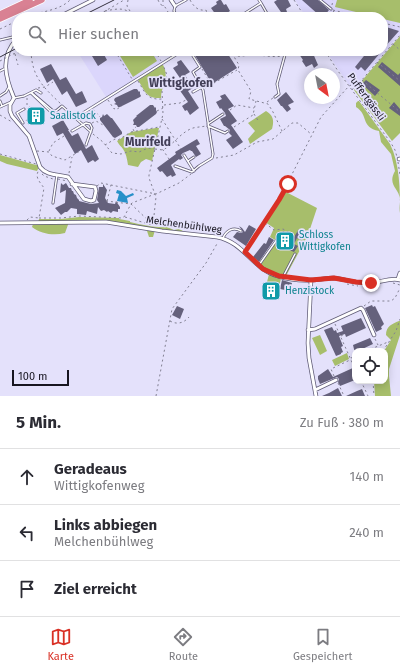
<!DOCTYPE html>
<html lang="de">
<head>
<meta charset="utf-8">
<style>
	body { margin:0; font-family:"Fira Sans",sans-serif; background:#f7f7f7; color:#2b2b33 }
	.controls { position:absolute; right:12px; bottom:12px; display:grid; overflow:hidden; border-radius:8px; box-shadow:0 2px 10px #0003 }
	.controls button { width:36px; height:36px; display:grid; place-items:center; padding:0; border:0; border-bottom:1px solid #e1e1e2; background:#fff; color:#2b2b33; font:20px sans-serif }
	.compass { position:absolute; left:304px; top:68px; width:36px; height:36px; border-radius:50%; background:#fff; box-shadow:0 2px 10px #0003; rotate:148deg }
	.scale { position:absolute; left:12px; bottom:10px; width:57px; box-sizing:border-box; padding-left:4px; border:2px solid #171520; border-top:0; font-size:11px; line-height:14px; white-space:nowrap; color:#171520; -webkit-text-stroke:3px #e4e1fb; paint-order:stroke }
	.stop { position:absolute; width:12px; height:12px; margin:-9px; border:3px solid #d93025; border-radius:50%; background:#fff }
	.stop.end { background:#d93025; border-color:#fff; box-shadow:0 1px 4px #0008 }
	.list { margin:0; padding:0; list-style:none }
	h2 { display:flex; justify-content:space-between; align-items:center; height:52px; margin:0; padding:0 16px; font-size:17px }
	h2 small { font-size:13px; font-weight:400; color:#7c7c81 }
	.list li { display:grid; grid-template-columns:26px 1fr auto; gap:12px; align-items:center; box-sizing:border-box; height:56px; padding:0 16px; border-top:1px solid #e1e1e2 }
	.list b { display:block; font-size:15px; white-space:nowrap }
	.list p { margin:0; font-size:13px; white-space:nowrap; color:#7c7c81 }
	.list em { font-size:13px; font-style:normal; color:#7c7c81 }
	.icon { flex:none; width:22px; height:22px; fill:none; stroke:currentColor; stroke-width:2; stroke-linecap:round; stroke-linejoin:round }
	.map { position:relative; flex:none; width:400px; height:396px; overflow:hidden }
	.search { position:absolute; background:#fff; box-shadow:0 2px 10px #0003; left:12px; right:12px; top:12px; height:44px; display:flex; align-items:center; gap:10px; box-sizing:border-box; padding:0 14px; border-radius:16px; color:#7c7c81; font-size:15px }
	.sheet { height:220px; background:#fff }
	nav { display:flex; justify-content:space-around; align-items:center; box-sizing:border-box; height:56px; border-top:1px solid #e1e1e2; background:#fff; font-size:11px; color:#7c7c81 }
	nav a { display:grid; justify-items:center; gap:2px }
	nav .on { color:#d93025 }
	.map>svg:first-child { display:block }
	.built { fill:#dbd6fc }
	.green { fill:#a7be6b }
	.water { fill:#2790c9 }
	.building { fill:#65617c }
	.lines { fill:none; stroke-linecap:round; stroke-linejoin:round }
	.service-casing { stroke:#5f5b76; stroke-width:3 }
	.minor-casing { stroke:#5f5b76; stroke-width:4.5 }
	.motorway-casing { stroke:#fff; stroke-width:7 }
	.path { stroke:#828092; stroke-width:1; stroke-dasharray:2 3; stroke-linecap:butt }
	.service { stroke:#fff; stroke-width:1.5 }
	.minor { stroke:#fff; stroke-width:3 }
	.motorway { stroke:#d98193; stroke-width:5.5 }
	.tram { stroke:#34323f; stroke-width:1 }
	.path-bridge { stroke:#828092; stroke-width:1; stroke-dasharray:2 3; stroke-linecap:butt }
	.route { stroke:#d93025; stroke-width:5 }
	.labels { text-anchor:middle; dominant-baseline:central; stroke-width:3.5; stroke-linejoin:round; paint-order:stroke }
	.street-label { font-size:10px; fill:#171520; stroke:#e4e1fb }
	.culture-label { font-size:10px; fill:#0d838f; stroke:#e4e1fb; text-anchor:start }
	.quarter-label { font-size:12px; font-weight:bold; fill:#423e57; stroke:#e4e1fb }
</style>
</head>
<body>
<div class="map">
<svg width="400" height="396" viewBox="0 0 400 396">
	<rect width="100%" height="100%" fill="#e4e1fb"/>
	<path class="built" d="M295 0H400V34L360 81 349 85 326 51H383V17H306Z
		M77 51H154L161 63 106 97Z"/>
	<path class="green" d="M337 0H400V23L383 19V17H377L335 7Z
		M400 36V133L392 141 354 90Z
		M117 51H151L157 61 133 77Z
		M161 65H163C170 77 161 86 161 98 146 99 145 91 138 80Z
		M358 101H359L390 144C400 164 400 190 400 213 399 208 400 204 400 199 399 188 387 185 395 171L391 154 381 142 379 131C360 127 369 115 356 107V103Z
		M266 111C274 116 274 121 272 129L250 144 248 139 255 131 248 123Z
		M156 128H159L152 161 146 159 141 162 138 167 128 165C127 159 126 153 123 149 121 146 119 145 117 141L131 132Z
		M0 155 36 165 38 164 39 167 37 171 7 164 0 161Z
		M284 191 317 208 308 235 286 276 272 273 260 265 277 241 270 237 274 228 265 222Z
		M79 217 119 218V219L130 221V222C143 225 156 228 167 227L174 230 179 229 183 231V233L155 230 153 237H149L146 228 107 222H69L65 233C54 236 41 234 32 227L33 224 38 223 39 219H61Z
		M269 274 281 278 279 288 266 286Z
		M399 321H400V335L389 369V376L391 396H375L374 381H385V351H384L391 340 386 335C386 326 392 324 399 321Z
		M320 335 327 351 320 355 312 338Z
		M347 353 349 359 335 366 332 360Z"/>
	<path class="water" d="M117 190 121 191 126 196 133 193 134 195 127 198 128 203 117 201 119 194 116 193Z"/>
	<path class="building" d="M219 0H221L224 5 226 4 230 11 224 15 225 17H219L217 14 216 15 211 8 217 4 216 2Z
		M277 0H288L291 6 286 9 287 12 283 15 274 2Z
		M302 0H318L329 10 325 15 322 13 320 16Z
		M383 26 399 31 383 49Z
		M89 51H102L107 60 98 66Z
		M195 51H226L237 68 212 84 193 52Z
		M303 51 304 52 312 51 318 65 314 68 312 64 306 67 302 61 303 60 299 54Z
		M368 51H378L380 53 365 71 361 67 358 70 355 67Z
		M181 60 190 72 185 75 193 88 188 91 199 108 190 115 187 110 185 111 182 106 188 102 176 85 182 82V81L173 68 178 65 177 62Z
		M382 62 398 75 400 73V86L378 67Z
		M51 64 60 80 66 77 76 94 82 91 87 102 76 107 67 91 62 95 53 79 47 83 40 69Z
		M366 80 380 90 375 96 362 84Z
		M134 89H137L139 92 140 91V94L141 96 140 97 120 107H118L117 105 114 104 116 103 114 100 115 98Z
		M286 92 294 102 288 105 291 109 287 112 282 106H281L277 100Z
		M225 94 234 106 228 109 237 121 231 125 243 142 233 149 226 140 232 136 229 133 230 130 225 126H224L220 119 226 116 225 113 221 108 220 109 216 102 222 99 220 96Z
		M394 102 400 109V116L389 108Z
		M150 105H153L155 108 156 107V110L157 112 156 114 139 127H137L136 125H133L134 123 133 120 137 116H136Z
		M37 110 41 113 35 121 31 118Z
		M103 114 104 116 107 114 111 118H112L122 132V134L115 138 113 137 100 120V118L102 117Z
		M63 120 69 130H68L72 136 78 133 86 149 92 145 99 159 95 162 93 160 88 163 81 150 75 154 63 133 57 136 52 126Z
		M197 139 200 144 196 146 201 154 196 157 192 151H191L190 150 183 153 181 155 183 158 180 160 179 159 171 165 176 175 172 177 171 175 167 177 162 171 160 172 157 168 176 154 175 152Z
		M61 183 63 185 66 183 69 188H71L72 191H73L74 194 76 195 77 198 79 200V201L91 204 99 203 97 200 99 187H103V184L107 190 105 198 108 203 115 204 116 201 120 207V209H118V212L113 211 111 213 108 211 107 212 104 210 101 211 98 207 97 214 87 211 86 215 77 214V209L71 208 67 212H65L61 215 55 208 65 203 66 190 60 193Z
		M249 225 256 229 246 246 233 237 237 232 241 233 243 232 239 226 242 228 245 232Z
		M299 229 301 231 299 235 303 237 301 240 297 238 294 244 298 246 294 252 287 249 289 245 283 242V238L280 237 283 231 294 237Z
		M269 237 274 240 259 262 253 257 264 243 266 244Z
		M282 280 292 283 290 291 280 289Z
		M372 305 373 307 375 306 384 324 381 327 382 329 376 332 365 308Z
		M177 306 184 309 180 319 172 315Z
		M361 318 366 328 346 337 345 334 339 336 343 346 341 347 343 352 341 353V354L336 356 324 330 332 327 334 331 336 330 337 333 343 331 341 326Z
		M370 338 373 344 358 351H355V353L353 345Z
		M355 367V380L340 386 338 382 339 379 337 377 320 384 318 379V376L328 369 333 377Z
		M338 388 342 396H322L329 393Z
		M362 389 365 396H346L357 391Z"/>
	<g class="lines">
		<defs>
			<path id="service" d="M320 0 331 9
				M261 3 269 17
				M177 17 174 11 175 6 186 0
				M239 17 261 3 259 0
				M0 40 17 36
				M0 71 4 69
				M193 92 202 87
				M31 93 50 111 54 112
				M32 93 53 111H56L62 106 91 132
				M0 96 6 92 9 87
				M275 97 279 94 277 84 286 51 295 53
				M14 98 24 96 36 90 41 93
				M0 101 2 106
				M0 107 11 102
				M75 118 182 51
				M23 123 17 113 24 109
				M208 124 223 114
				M208 126 225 133 228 131
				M72 131 86 123 90 124 92 128 86 145
				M184 155 194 171
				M188 161 194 157
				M175 166 192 172 199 166 212 158 213 154 203 90 193 72 200 67 190 51
				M53 203 57 175
				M223 238C226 231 233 226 241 231
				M259 265 278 238
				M283 277 295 254"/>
			<path id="minor" d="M171 0 175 6
				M59 17 93 0
				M17 39C0 56 5 77 14 98L10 105V111L12 116 29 136 40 167C47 176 58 174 68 177L84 199 91 201 94 200 96 191 95 187 72 184
				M399 159H400
				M0 223 106 222 162 231 217 237C244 242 252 269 278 276 288 279 301 281 312 280 319 280 326 278 333 278 345 279 357 284 370 283 380 283 390 277 400 280
				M398 279 400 273
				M311 280 308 343 309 358 316 396
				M308 330 315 329 361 308 363 310 374 335
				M315 390 336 380"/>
			<path id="motorway" d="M0 14 30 0
				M0 19 42 0"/>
		</defs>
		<use href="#service" class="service-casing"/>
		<use href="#minor" class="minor-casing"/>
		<use href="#motorway" class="motorway-casing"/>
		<path class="path" d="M128 0 127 6 130 11
			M158 0 160 4 165 7 171 17
			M163 0V6
			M190 0C194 7 198 11 206 10L208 17
			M294 0 305 17
			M332 5 333 0
			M333 10 360 17
			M105 11C116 9 127 6 133 17
			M333 11 340 17
			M26 17C41 11 59 11 70 0
			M95 17 124 0
			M383 23 400 27
			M0 29 17 21
			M393 44 400 50
			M31 51C32 77 43 87 61 104
			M115 51 132 79
			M155 51 161 61
			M228 51 231 55H233L239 65 238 70 251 91 249 99 268 104 273 112 282 131
			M325 51 338 71 391 143 395 150 397 157
			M13 54 26 51
			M15 54 18 65
			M233 55C239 57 243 56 249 55 260 54 271 58 282 56
			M377 62 400 81
			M202 69 211 84
			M362 80 400 112
			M138 81C145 92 146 100 162 99
			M166 82 174 84 181 80
			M38 88 45 87 53 82
			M205 88 237 70
			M352 90 357 83
			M27 98V105L34 111
			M108 100 114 109 116 108 117 109 122 106
			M267 102 273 98
			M164 105 180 103 186 100
			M93 109 100 117
			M230 110 237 105 254 108
			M157 111 163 108
			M254 114 259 122
			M0 115 12 122
			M162 119 181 149
			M26 121 36 108 43 114 46 111
			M92 123 96 121 103 125
			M234 127 253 115 256 101
			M134 131 133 129 136 127
			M93 134 103 142 112 153 121 154 131 151 139 152 148 148 155 149
			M157 141 169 159
			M105 145 115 139 118 140 131 132 159 127
			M155 149 163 150C174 144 181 132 193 128 197 127 201 127 206 126
			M37 151 49 152 52 156 65 160 80 151
			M49 151 53 143 64 136
			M0 154 36 164
			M216 158 234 155 257 142 273 139 292 123H298L311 134
			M398 162 400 175
			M69 173 72 157
			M42 174 44 176 53 179
			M58 179 67 181
			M97 186 101 183 156 194 179 183 191 174
			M106 201 131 204 132 203 155 194
			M107 201 111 185
			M125 217 152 225
			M39 218H61L79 216 122 218 124 217 131 204 153 225
			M27 220 30 217 39 218 44 188C40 182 34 177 39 170
			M265 223 274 230 283 229 290 233
			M153 225 156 197 149 178V175L163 114 162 91 167 75 163 65
			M246 250 281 196 321 117 349 86 361 81 400 35
			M393 283 400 285
			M347 284 358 286
			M364 306 371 301H391L395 298 400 288
			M170 321C177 325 184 323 189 317
			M335 324 355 369
			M341 336 345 334
			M375 339 378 345
			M366 351 388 342
			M383 351 396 331 400 319
			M351 358 355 356
			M334 376 331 369 350 360
			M361 381 368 396
			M373 381 374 396
			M338 383 344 396
			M156 396 172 309 206 263 218 242"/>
		<use href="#service" class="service"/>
		<use href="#minor" class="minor"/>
		<use href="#motorway" class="motorway"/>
		<path class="tram" d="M80 17 114 0
			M0 57 17 48"/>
		<path class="path-bridge" d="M0 61 13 54"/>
	</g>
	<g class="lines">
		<path class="route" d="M288 184 279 200 245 252 263 269 279 276 311 280 334 278 356 282 371 283"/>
	</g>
	<defs>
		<symbol id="building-square" viewBox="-11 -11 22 22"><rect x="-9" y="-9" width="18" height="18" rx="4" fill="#0f9aa8" stroke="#e4e1fb"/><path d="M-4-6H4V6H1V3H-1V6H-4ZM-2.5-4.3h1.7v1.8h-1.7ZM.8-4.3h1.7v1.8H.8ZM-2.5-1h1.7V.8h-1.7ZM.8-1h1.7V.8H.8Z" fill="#fff"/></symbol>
	</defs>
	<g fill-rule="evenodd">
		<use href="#building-square" x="25" y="105" width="22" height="22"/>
		<use href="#building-square" x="274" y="230" width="22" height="22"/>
		<use href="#building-square" x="260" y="280" width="22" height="22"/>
	</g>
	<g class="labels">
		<g class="street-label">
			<text transform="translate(366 97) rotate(54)">Puffertgässli</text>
			<text transform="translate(184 225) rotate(8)">Melchenbühlweg</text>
		</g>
		<g class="culture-label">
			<text x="50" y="116">Saalistock</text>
			<text x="299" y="235">Schloss<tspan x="299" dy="12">Wittigkofen</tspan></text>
			<text x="285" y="291">Henzistock</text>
		</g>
		<g class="quarter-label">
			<text x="181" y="83">Wittigkofen</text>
			<text x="148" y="142">Murifeld</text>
		</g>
	</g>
</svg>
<div class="controls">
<button><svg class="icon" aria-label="locate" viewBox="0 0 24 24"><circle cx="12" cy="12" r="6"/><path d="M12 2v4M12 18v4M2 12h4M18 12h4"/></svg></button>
</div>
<svg class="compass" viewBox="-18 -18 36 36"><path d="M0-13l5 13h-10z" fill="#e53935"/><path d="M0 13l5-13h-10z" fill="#7c7c81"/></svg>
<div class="scale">100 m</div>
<div class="stop" style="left:288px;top:184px"></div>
<div class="stop end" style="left:371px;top:283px"></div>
<div class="search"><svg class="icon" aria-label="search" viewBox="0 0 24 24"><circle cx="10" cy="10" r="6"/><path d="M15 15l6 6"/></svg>Hier suchen</div>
</div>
<section class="sheet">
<h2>5 Min.<small>Zu Fuß · 380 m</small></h2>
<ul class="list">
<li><svg class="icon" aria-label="ahead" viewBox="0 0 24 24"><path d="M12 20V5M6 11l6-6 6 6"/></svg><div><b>Geradeaus</b><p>Wittigkofenweg</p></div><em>140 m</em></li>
<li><svg class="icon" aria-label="left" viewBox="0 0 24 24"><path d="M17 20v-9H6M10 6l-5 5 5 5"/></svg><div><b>Links abbiegen</b><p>Melchenbühlweg</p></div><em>240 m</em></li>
<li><svg class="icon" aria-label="arrive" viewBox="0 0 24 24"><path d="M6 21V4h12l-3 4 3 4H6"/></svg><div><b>Ziel erreicht</b></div></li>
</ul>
</section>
<nav>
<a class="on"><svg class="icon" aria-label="map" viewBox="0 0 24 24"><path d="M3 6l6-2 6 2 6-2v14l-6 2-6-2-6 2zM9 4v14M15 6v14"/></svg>Karte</a>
<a><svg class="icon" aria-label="directions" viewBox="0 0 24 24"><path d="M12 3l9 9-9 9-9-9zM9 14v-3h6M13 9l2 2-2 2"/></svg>Route</a>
<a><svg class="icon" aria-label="saved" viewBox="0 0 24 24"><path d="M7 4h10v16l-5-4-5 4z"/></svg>Gespeichert</a>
</nav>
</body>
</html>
